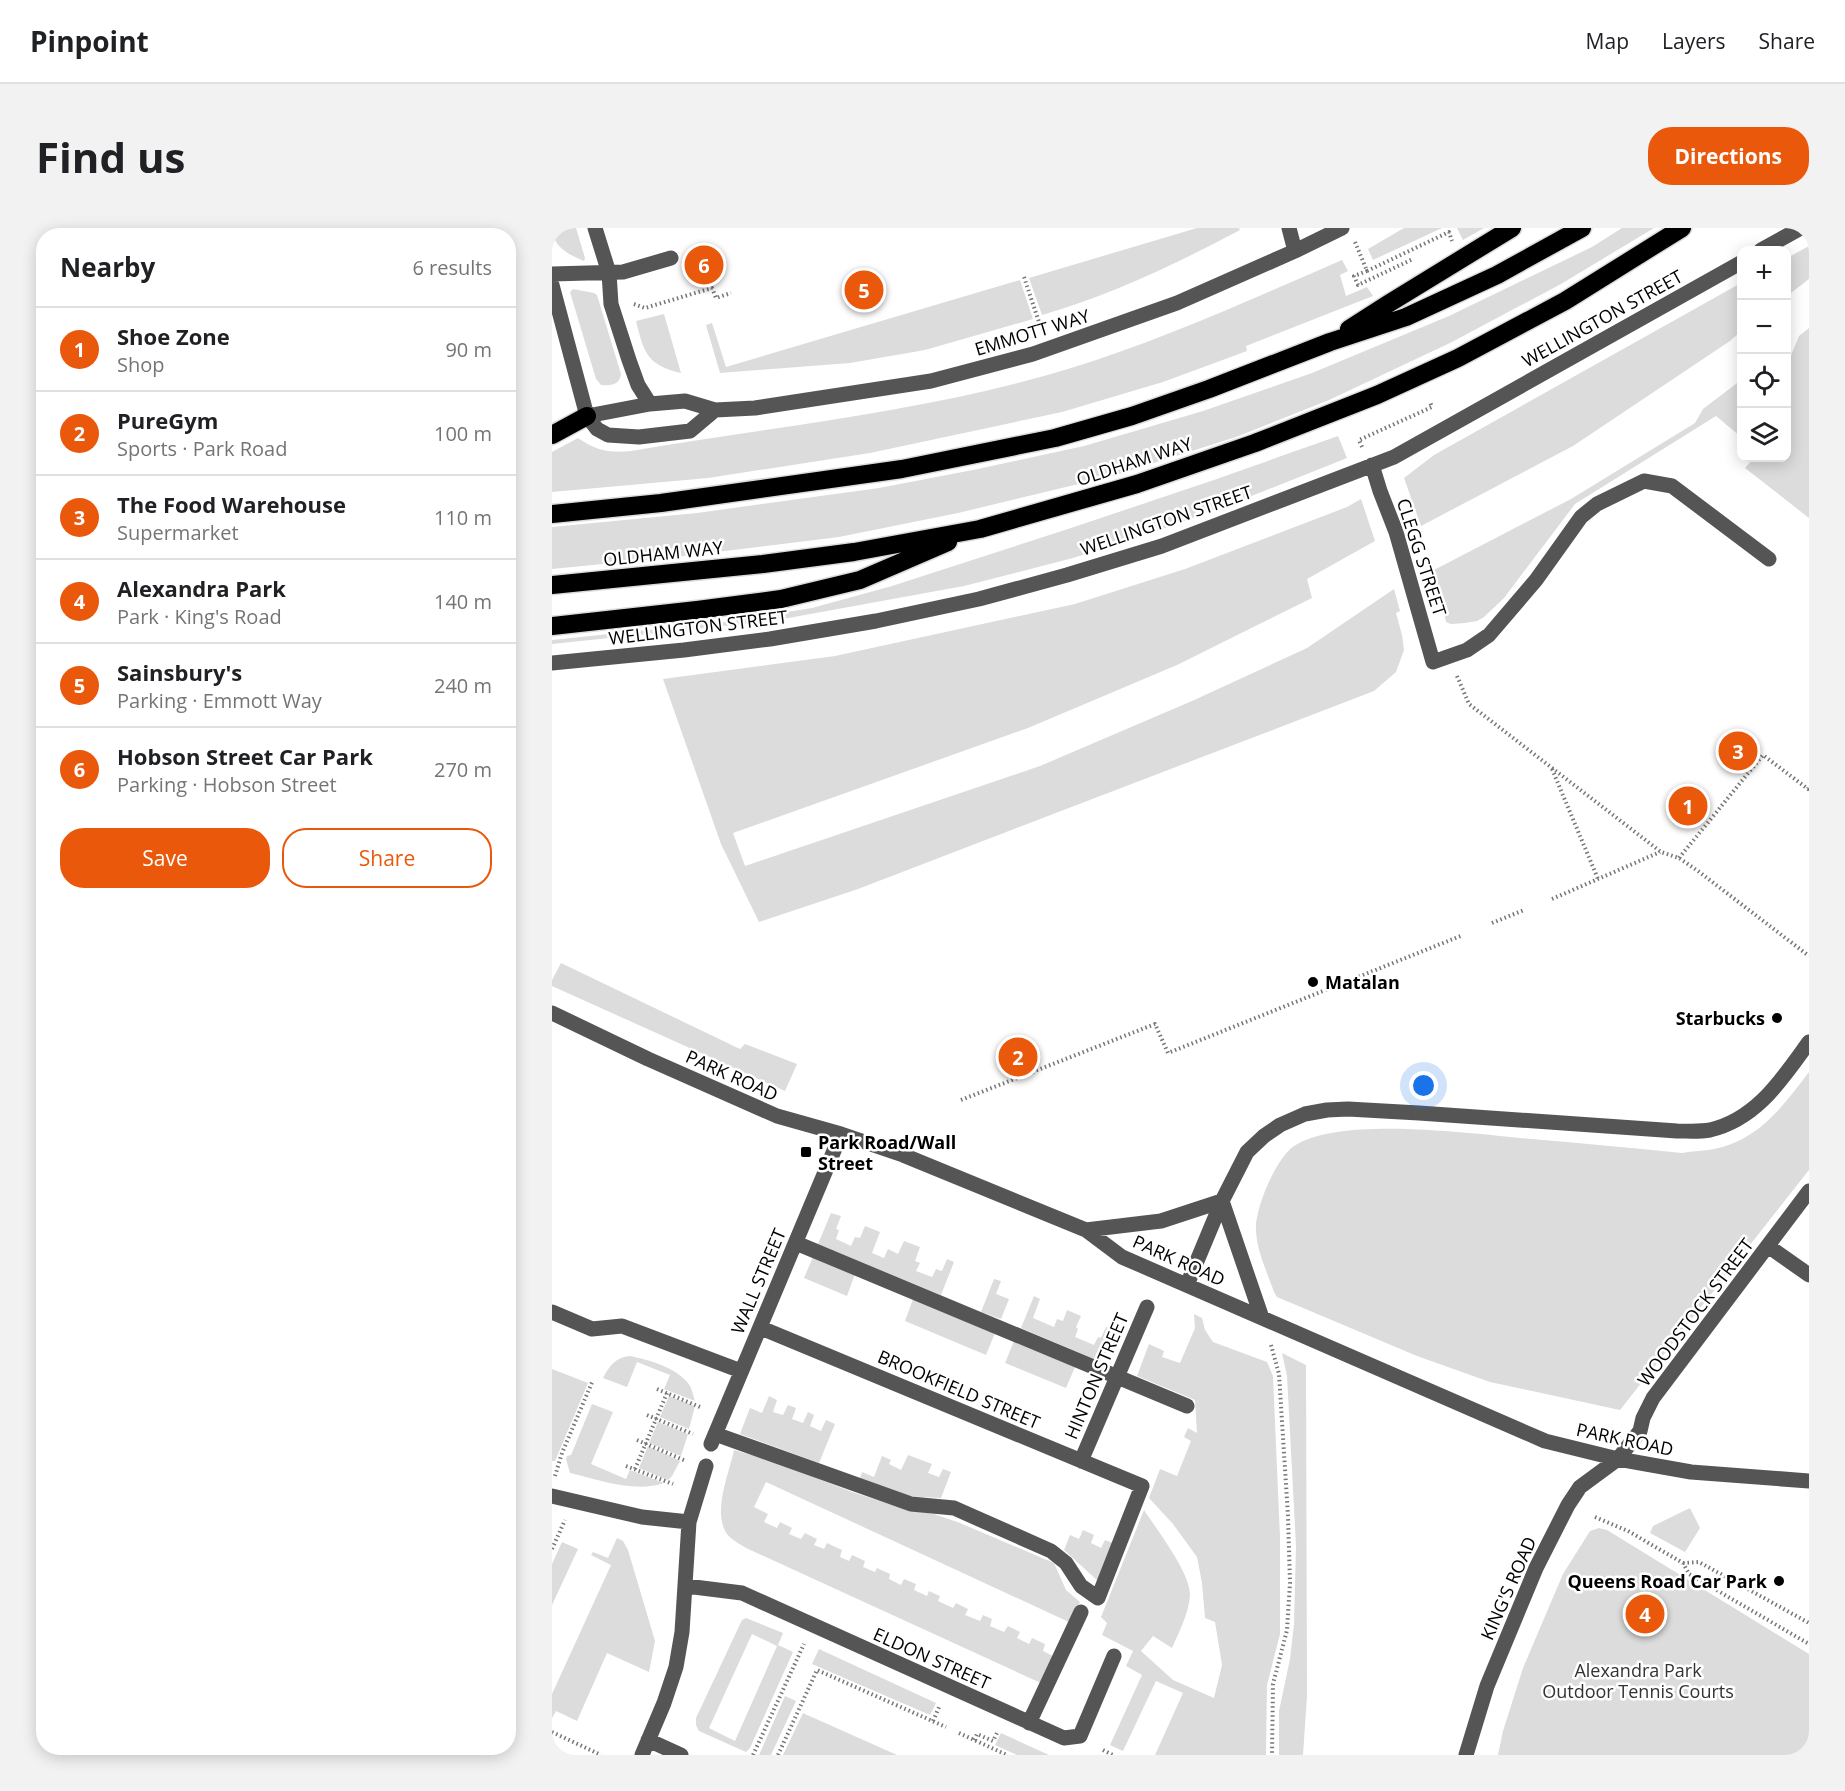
<!DOCTYPE html>
<html lang="en">
<head>
<meta charset="utf-8">
<style>
	body { margin:0; font-family:"Open Sans",sans-serif; background:#f2f2f2; color:#202124 }
	.controls { position:absolute; right:18px; top:18px; display:grid; overflow:hidden; border-radius:12px; box-shadow:0 3px 15px #0003 }
	.controls button { width:54px; height:54px; display:grid; place-items:center; padding:0; border:0; border-bottom:2px solid #e0e0e0; background:#fff; color:#202124; font:30px sans-serif }
	.you { position:absolute; left:872px; top:858px; width:21px; height:21px; margin:-15px; border:4px solid #fff; border-radius:50%; background:#1a73e8; box-shadow:0 0 0 9px #1a73e833 }
	.badge { display:grid; place-items:center; width:39px; height:39px; border-radius:50%; background:#ea580c; color:#fff; font-size:20px; font-weight:700 }
	.pin { position:absolute; translate:-50% -50%; border:3px solid #fff; box-shadow:0 2px 6px #0006 }
	.list { margin:0; padding:0; list-style:none }
	h2 { display:flex; justify-content:space-between; align-items:center; height:78px; margin:0; padding:0 24px; font-size:26px }
	h2 small { font-size:20px; font-weight:400; color:#757577 }
	.list li { display:grid; grid-template-columns:39px 1fr auto; gap:18px; align-items:center; box-sizing:border-box; height:84px; padding:0 24px; border-top:2px solid #e0e0e0 }
	.list b { display:block; font-size:22px; white-space:nowrap }
	.list p { margin:0; font-size:20px; white-space:nowrap; color:#757577 }
	.list em { font-size:20px; font-style:normal; color:#757577 }
	.actions { display:flex; gap:12px; padding:18px 24px }
	.actions a { flex:1; padding:14px 0; border:2px solid #ea580c; border-radius:24px; text-align:center; font-size:21px; color:#ea580c }
	.actions .main { background:#ea580c; color:#fff }
	.icon { flex:none; width:33px; height:33px; fill:none; stroke:currentColor; stroke-width:2; stroke-linecap:round; stroke-linejoin:round }
	.map { position:relative; flex:none; width:1257px; height:1527px; overflow:hidden; border-radius:24px }
	header { display:flex; align-items:center; gap:36px; box-sizing:border-box; height:84px; padding:0 30px; background:#fff; border-bottom:2px solid #e0e0e0 }
	header strong { font-size:28px }
	nav { display:flex; gap:33px; margin-inline-start:auto; font-size:21px }
	.intro { display:flex; align-items:center; justify-content:space-between; box-sizing:border-box; height:144px; padding:0 36px }
	h1 { margin:0; font-size:42px }
	.button { padding:15px 27px; border-radius:24px; background:#ea580c; color:#fff; font-size:21px; font-weight:700 }
	main { display:flex; gap:36px; padding:0 36px }
	aside { flex:1; background:#fff; border-radius:24px; box-shadow:0 3px 15px #0003 }
	.map>svg:first-child { display:block }
	.green { fill:#dcdcdc; fill-rule:evenodd }
	.lines { fill:none; stroke-linecap:round; stroke-linejoin:round }
	.highway-casing { stroke:#dbdbdb; stroke-width:21 }
	.path { stroke:#777; stroke-width:4; stroke-dasharray:1.5 3; stroke-linecap:butt }
	.minor { stroke:#555; stroke-width:15 }
	.highway { stroke:#000; stroke-width:18 }
	.poi-dot { fill:#000; stroke:#fff; stroke-width:2 }
	.labels { text-anchor:middle; dominant-baseline:central; stroke-width:5; stroke-linejoin:round; paint-order:stroke }
	.street-label { font-size:18px; fill:#000; stroke:#fff }
	.poi-label { font-size:18px; font-weight:bold; fill:#000; stroke:#fff; text-anchor:start }
	.park-label { font-size:18px; fill:#333; stroke:#fff }
</style>
</head>
<body>
<header>
<strong>Pinpoint</strong>
<nav><a>Map</a><a>Layers</a><a>Share</a></nav>
</header>
<div class="intro"><h1>Find us</h1><a class="button">Directions</a></div>
<main>
<aside>
<h2>Nearby<small>6 results</small></h2>
<ul class="list">
<li><span class="badge">1</span><div><b>Shoe Zone</b><p>Shop</p></div><em>90 m</em></li>
<li><span class="badge">2</span><div><b>PureGym</b><p>Sports · Park Road</p></div><em>100 m</em></li>
<li><span class="badge">3</span><div><b>The Food Warehouse</b><p>Supermarket</p></div><em>110 m</em></li>
<li><span class="badge">4</span><div><b>Alexandra Park</b><p>Park · King's Road</p></div><em>140 m</em></li>
<li><span class="badge">5</span><div><b>Sainsbury's</b><p>Parking · Emmott Way</p></div><em>240 m</em></li>
<li><span class="badge">6</span><div><b>Hobson Street Car Park</b><p>Parking · Hobson Street</p></div><em>270 m</em></li>
</ul>
<div class="actions"><a class="main">Save</a><a>Share</a></div>
</aside>
<div class="map">
<svg width="1257" height="1527" viewBox="0 0 1257 1527">
	<rect width="100%" height="100%" fill="#fff"/>
	<path class="green" d="M0 0H24L33 30 32 33C17 27 0 18 0 0Z
		M645 0H687L688 2C624 36 559 67 490 87L477 50Z
		M852 0H890L821 32 816 21Z
		M905 0H932L911 12Z
		M1070 0H1102L1009 56 898 115 777 172 684 209 564 247 406 285 287 309 132 328 0 341V299L145 285 327 260 426 241 532 218 651 183 760 145 897 88 1040 19Z
		M1257 18V51L1235 68V30Z
		M790 32 796 43 788 47 794 68 815 59 821 68 694 118 695 123 611 154 510 184 318 225 156 250 0 264V224L26 210C45 223 57 225 79 223 225 198 374 184 516 141 610 112 700 71 790 32Z
		M468 52 481 91 373 122 298 135 168 145 154 97 160 95 174 139Z
		M1189 55V103L1178 113 1021 218 869 298 852 250 882 227Z
		M21 61 42 65 45 67 69 146C68 157 58 158 49 157L44 151 18 64Z
		M112 86 129 145C95 137 92 125 84 93Z
		M1257 100V290L1193 240 1202 230H1234L1235 132 1238 130 1247 108Z
		M1189 152V209L1164 188 1023 276 952 370 932 389 925 393 913 395 899 396 894 394 882 342 1019 271 1143 195 1151 181Z
		M786 208 795 230 692 271 602 304 521 330 412 358 220 393 0 416V412L172 394 260 380 340 358 513 302 659 253Z
		M809 271 823 313 755 351 760 370 625 437 476 500 181 605 193 638 488 538 640 473 755 420 842 361 848 383 844 385 850 407 852 422 844 444 822 463 306 661 207 694 169 616 111 451 283 428 523 376 633 341 795 279Z
		M9 735 188 821 193 816 245 836 233 863 0 758V752Z
		M1257 844V942L1068 1182 938 1154 865 1128 725 1069 722 1064C715 1044 705 1023 704 1003 702 982 724 930 742 918 789 887 923 906 980 911 1030 915 1080 920 1130 925 1140 923 1152 923 1162 921 1207 912 1231 878 1257 844Z
		M279 985 289 988 284 1001 287 1002 284 1011 299 1018 303 1009 308 1010 313 998 328 1004 320 1025 332 1030 336 1021 346 1026 352 1013 368 1019 363 1033 368 1035 364 1043 380 1049 384 1041 390 1043 395 1031 402 1034 389 1067 266 1016Z
		M261 1029 303 1046 295 1068 252 1050Z
		M442 1051 449 1053 444 1066 457 1071 449 1091 429 1084Z
		M482 1068 488 1071 481 1090 502 1099 505 1091 511 1093 515 1082 529 1088 524 1099 526 1101 523 1109 542 1117 546 1109 549 1110 554 1099 562 1102 553 1127 547 1133 469 1100Z
		M361 1071 443 1105 434 1127 353 1093Z
		M642 1086 650 1090 653 1102 661 1114 715 1134 721 1148 728 1309V1406L715 1457 714 1527H603L631 1465 604 1453 571 1523 558 1517 590 1447 574 1438 581 1423 550 1407 555 1395 549 1389 592 1282C605 1302 638 1344 638 1367 637 1385 627 1404 620 1420L601 1408 589 1423 621 1452 662 1470 670 1437 663 1394 653 1390 650 1355 645 1329 621 1296 597 1270 608 1241 625 1248 639 1213 632 1209 636 1200 645 1205 643 1172 585 1148 597 1116 612 1123 610 1129 628 1135 643 1100Z
		M462 1113 523 1139 514 1160 453 1135Z
		M730 1125 754 1137 755 1468 751 1527H727V1483L738 1431 742 1396 744 1318 735 1148Z
		M78 1128C97 1132 123 1139 136 1155 140 1160 141 1167 143 1173L112 1161 118 1147 85 1134 75 1159 51 1150C57 1138 64 1129 78 1128Z
		M0 1141 36 1155 3 1233H0Z
		M117 1168 143 1178 137 1201 108 1189Z
		M217 1168 225 1172 221 1184 231 1187 236 1177 244 1180 240 1191 251 1195 256 1184 262 1187 258 1198 269 1203 274 1192 283 1196 267 1235 188 1206 198 1180 210 1185Z
		M40 1176 61 1184 39 1236 74 1251 78 1242 112 1255C83 1265 47 1252 18 1245L14 1231 15 1228 19 1227Z
		M106 1194 136 1206 129 1228 97 1215Z
		M96 1218 128 1233 120 1248 116 1252 87 1240Z
		M182 1222 223 1234 300 1264 353 1281 382 1286 408 1295 502 1335 514 1362 528 1374 519 1395 214 1254 202 1279 216 1286 212 1294 225 1300 228 1294 240 1300 237 1306 249 1311 253 1305 265 1311 262 1317 272 1321 275 1315 290 1322 288 1329 297 1333 300 1327 313 1333 311 1339 323 1344 325 1340 338 1346 337 1351 349 1357 352 1351 364 1356 362 1362 375 1368 377 1363 388 1368 386 1373 401 1380 404 1375 416 1381 413 1387 428 1393 431 1387 440 1391 438 1398 452 1404 456 1398 468 1404 465 1410 477 1416 480 1410 493 1416 491 1423 503 1429 491 1456 194 1320C188 1316 180 1312 175 1306 160 1284 177 1246 182 1222Z
		M356 1227 380 1236 376 1245 387 1249 391 1241 399 1244 389 1270 352 1268 308 1250 310 1244 322 1249 330 1228 339 1232 337 1236 349 1242Z
		M1138 1280 1148 1300 1133 1324 1098 1305 1101 1298Z
		M1047 1300 1055 1302 1257 1426V1527H946L951 1503 971 1440 1011 1346 1038 1303Z
		M531 1302 542 1307 539 1315 549 1320 553 1312 561 1315 546 1353 512 1322 518 1307 527 1311Z
		M65 1310 71 1313 76 1322 103 1413 97 1444 55 1425 25 1493 4 1483 0 1490V1466L59 1337 39 1327 41 1324 56 1330Z
		M10 1314 26 1321 0 1377V1336Z
		M194 1390 231 1405 226 1417 241 1424 198 1520 194 1524 147 1503 144 1497V1490L190 1392ZM200 1406 225 1418 183 1513 157 1500Z
		M267 1421 384 1475 378 1487 260 1436Z
		M233 1468 244 1473 219 1527H207Z
		M251 1485 253 1486 345 1527H231Z
		M449 1505 497 1527H465L443 1517Z"/>
	<g class="lines">
		<defs>
			<path id="highway" d="M797 101 836 76 960 0
				M0 207 35 188
				M0 286 109 275 350 241 503 210 580 188 657 161 778 114 854 89 945 47 1030 0
				M0 357 211 336 302 324 428 301 585 256 703 215 825 167 906 130 1013 73 1130 0
				M0 398 145 382 229 371 308 352 396 314"/>
		</defs>
		<use href="#highway" class="highway-casing"/>
		<path class="path" d="M803 14 815 43 897 4 900 13
			M815 43 802 48 806 57 861 31
			M472 49 487 94
			M82 76 93 80 160 60 164 70 179 65
			M810 219 807 212 880 179 878 174
			M905 448 917 476 1109 624 1127 630 1146 643 1257 728
			M1000 541 1046 651
			M1127 630 1211 527 1256 561 1257 559
			M1000 671 1108 624
			M940 695 972 682
			M409 872 603 796 616 825 911 707
			M719 1117 727 1146 736 1288 738 1355 735 1402 721 1456 720 1527
			M105 1161 148 1179
			M95 1187 141 1206
			M85 1212 134 1233
			M74 1238 121 1256
			M83 1241 115 1165
			M3 1248 10 1225 41 1152
			M1043 1289 1076 1303 1131 1335 1137 1346 1257 1416
			M0 1321 13 1292
			M1131 1335 1147 1334 1257 1395
			M381 1493 388 1477
			M0 1504 49 1527
			M407 1505 455 1527
			M422 1512 425 1506 441 1513 446 1503
			M551 1522 561 1527
			M201 1527 252 1416
			M226 1527 265 1442 394 1499"/>
		<path class="minor" d="M43 0 57 45 59 76 77 132 86 157 98 176
			M737 0 743 23
			M1209 22 1249 0
			M0 46 71 44 119 30
			M0 57 35 188 45 201 56 207 87 209 138 203 163 182
			M35 188 98 176 133 173 163 182 203 180 379 153 481 126 625 75 743 23 790 0
			M820 237 828 263 844 304 881 434 915 422 937 407 984 352 1029 289 1045 276 1092 253 1120 258 1217 331
			M0 435 132 422 218 411 324 393 427 371 515 347 610 318 842 229 1190 34
			M0 785 96 831 225 888 289 906 351 927 534 1002 570 1029 993 1213 1066 1231 1139 1244 1257 1253
			M670 973 710 1090
			M534 1002 609 993 670 973
			M244 1015 635 1178
			M1216 1018 1257 1047
			M635 1057 670 973 695 924 712 908 728 897 753 886 775 882 796 881 867 885 1125 903C1136 903 1147 904 1158 902 1205 891 1230 851 1257 814
			M0 1084 40 1101 70 1098 189 1143
			M163 1206 359 1276 402 1280 499 1323 514 1335 529 1358 546 1370 590 1258 209 1100
			M159 1216 289 906
			M529 1233 595 1079
			M0 1268 90 1289 137 1294
			M134 1358 190 1365 512 1510 528 1508 562 1428
			M477 1495 529 1384
			M96 1512 129 1527
			M90 1527 112 1475 124 1439 130 1404 137 1294 154 1238
			M914 1527 935 1458 984 1340 1016 1277 1028 1259 1066 1231 1088 1203 1091 1190 1101 1170 1257 963"/>
		<use href="#highway" class="highway"/>
	</g>
	<g class="poi-dot">
		<circle cx="761" cy="754" r="6"/>
		<circle cx="1225" cy="790" r="6"/>
		<rect x="248" y="918" width="12" height="12" rx="3"/>
		<circle cx="1227" cy="1353" r="6"/>
	</g>
	<g class="labels">
		<g class="street-label">
			<text transform="translate(1050 90) rotate(-29)">WELLINGTON STREET</text>
			<text transform="translate(480 104) rotate(-17)">EMMOTT WAY</text>
			<text transform="translate(582 233) rotate(-18)">OLDHAM WAY</text>
			<text transform="translate(614 292) rotate(-19)">WELLINGTON STREET</text>
			<text transform="translate(111 325) rotate(-6)">OLDHAM WAY</text>
			<text transform="translate(870 329) rotate(72)">CLEGG STREET</text>
			<text transform="translate(146 399) rotate(-7)">WELLINGTON STREET</text>
			<text transform="translate(180 847) rotate(24)">PARK ROAD</text>
			<text transform="translate(627 1032) rotate(24)">PARK ROAD</text>
			<text transform="translate(206 1053) rotate(-67)">WALL STREET</text>
			<text transform="translate(1143 1084) rotate(-53)">WOODSTOCK STREET</text>
			<text transform="translate(544 1148) rotate(-67)">HINTON STREET</text>
			<text transform="translate(407 1161) rotate(23)">BROOKFIELD STREET</text>
			<text transform="translate(1073 1211) rotate(12)">PARK ROAD</text>
			<text transform="translate(956 1360) rotate(-66)">KING'S ROAD</text>
			<text transform="translate(380 1430) rotate(24)">ELDON STREET</text>
		</g>
		<g class="poi-label">
			<text x="773" y="754">Matalan</text>
			<text x="1213" y="790" text-anchor="end">Starbucks</text>
			<text x="266" y="914">Park Road/Wall<tspan x="266" dy="21">Street</tspan></text>
			<text x="1215" y="1353" text-anchor="end">Queens Road Car Park</text>
		</g>
		<g class="park-label">
			<text x="1086" y="1442">Alexandra Park<tspan x="1086" dy="21">Outdoor Tennis Courts</tspan></text>
		</g>
	</g>
</svg>
<div class="controls">
<button>+</button>
<button>−</button>
<button><svg class="icon" aria-label="locate" viewBox="0 0 24 24"><circle cx="12" cy="12" r="6"/><path d="M12 2v4M12 18v4M2 12h4M18 12h4"/></svg></button>
<button><svg class="icon" aria-label="layers" viewBox="0 0 24 24"><path d="M12 4l9 5-9 5-9-5zM3 14l9 5 9-5"/></svg></button>
</div>
<div class="you"></div>
<div class="pin badge" style="left:1136px;top:578px">1</div>
<div class="pin badge" style="left:466px;top:829px">2</div>
<div class="pin badge" style="left:1186px;top:523px">3</div>
<div class="pin badge" style="left:1093px;top:1386px">4</div>
<div class="pin badge" style="left:312px;top:62px">5</div>
<div class="pin badge" style="left:152px;top:37px">6</div>
</div>
</main>
</body>
</html>
